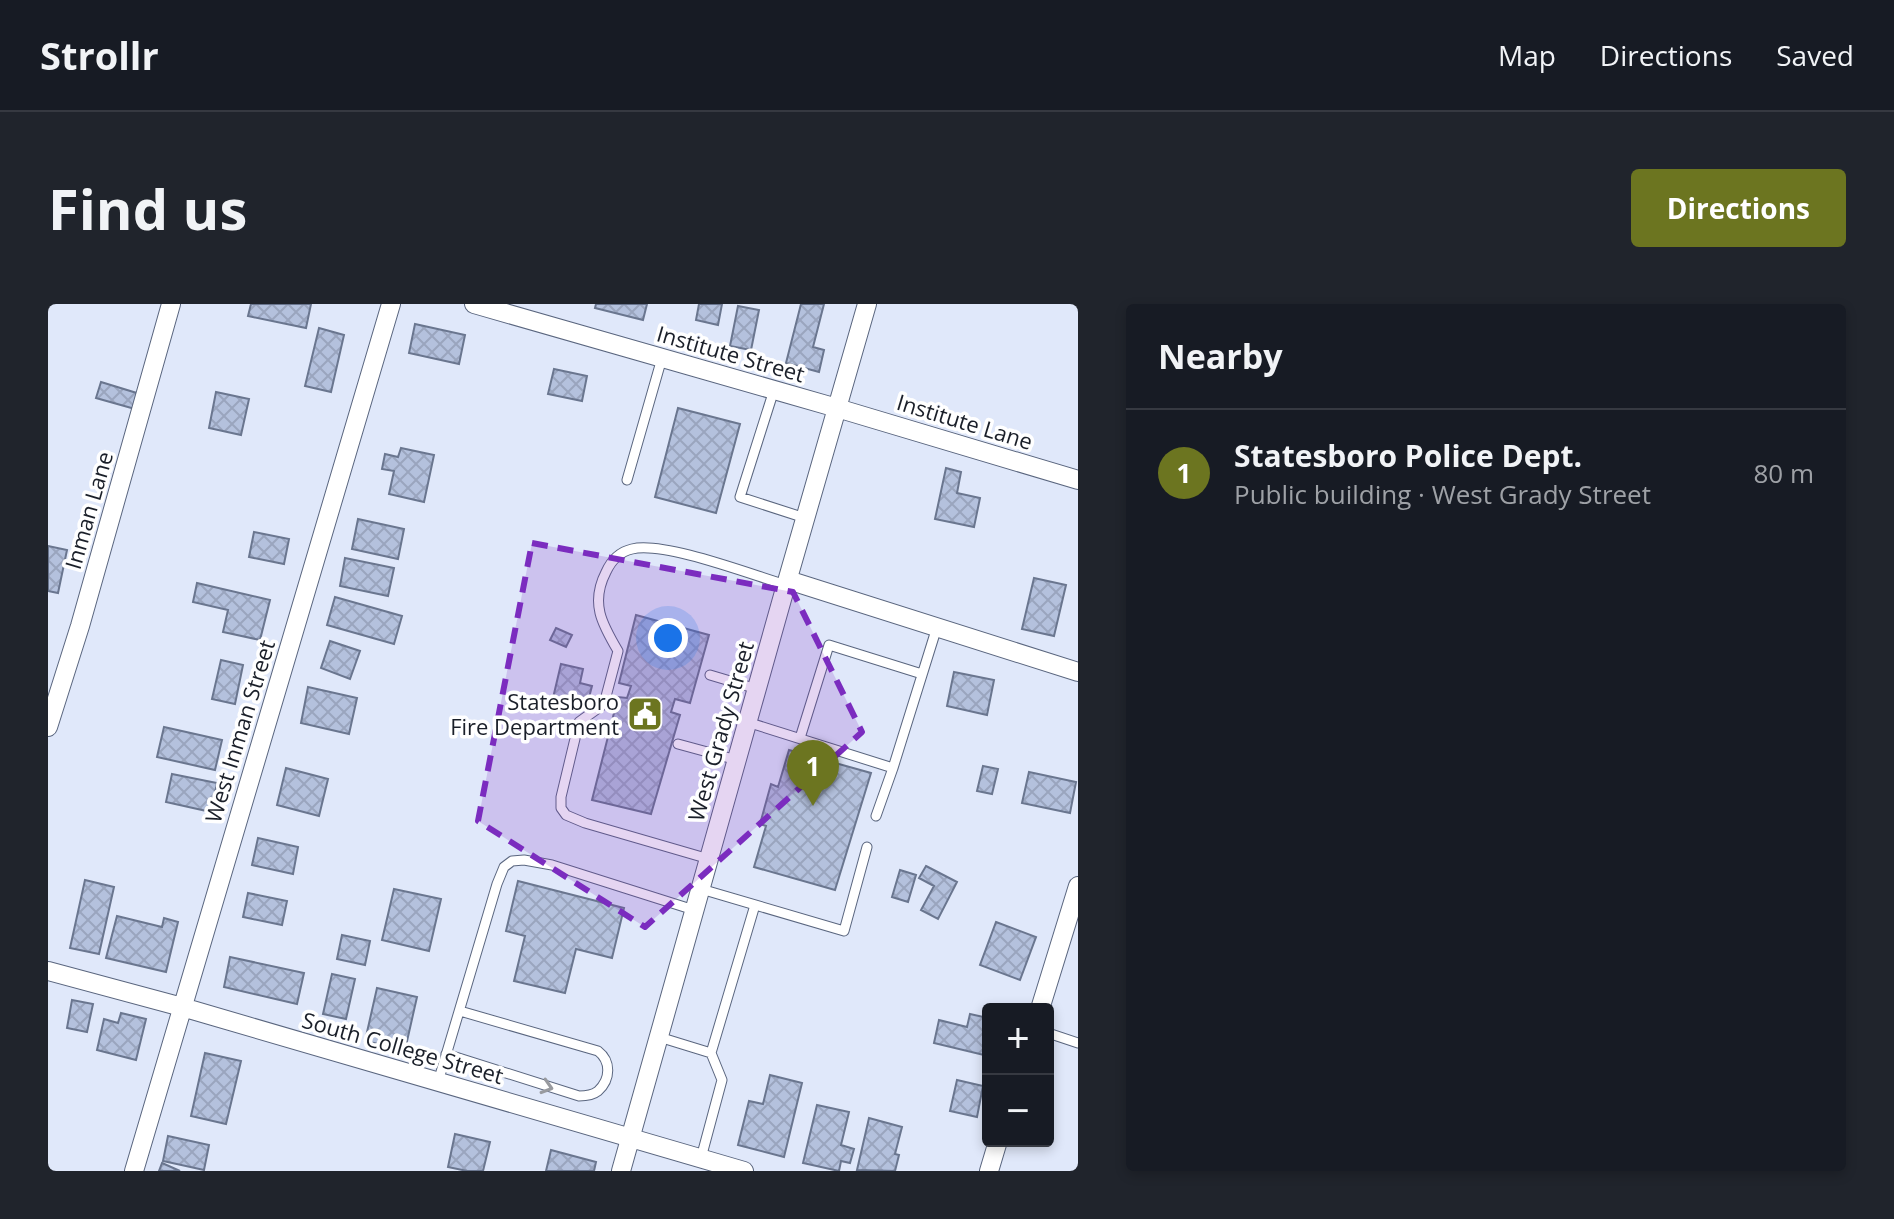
<!DOCTYPE html>
<html lang="en">
<head>
<meta charset="utf-8">
<style>
	body { margin:0; font-family:"Open Sans",sans-serif; background:#20242c; color:#f1f3f6 }
	.controls { position:absolute; right:24px; bottom:24px; display:grid; overflow:hidden; border-radius:8px; box-shadow:0 4px 12px #0003 }
	.controls button { width:72px; height:72px; display:grid; place-items:center; padding:0; border:0; border-bottom:2px solid #363941; background:#171b24; color:#f1f3f6; font:40px sans-serif }
	.you { position:absolute; left:620px; top:334px; width:28px; height:28px; margin:-20px; border:6px solid #fff; border-radius:50%; background:#1a73e8; box-shadow:0 0 0 12px #1a73e833 }
	.badge { display:grid; place-items:center; width:52px; height:52px; border-radius:50%; background:#6c7520; color:#fff; font-size:26px; font-weight:700 }
	.pin { position:absolute; translate:-50% -66px; filter:drop-shadow(0 2px 4px #0008) }
	.pin::after { content:''; position:absolute; top:42px; width:28px; height:24px; background:inherit; clip-path:polygon(0 0,100% 0,50% 100%) }
	.list { margin:0; padding:0; list-style:none }
	h2 { display:flex; justify-content:space-between; align-items:center; height:104px; margin:0; padding:0 32px; font-size:34px }
	h2 small { font-size:26px; font-weight:400; color:#9ea1a6 }
	.list li { display:grid; grid-template-columns:52px 1fr auto; gap:24px; align-items:center; box-sizing:border-box; height:128px; padding:0 32px; border-top:2px solid #363941 }
	.list b { display:block; font-size:30px; white-space:nowrap }
	.list p { margin:0; font-size:26px; white-space:nowrap; color:#9ea1a6 }
	.list em { font-size:26px; font-style:normal; color:#9ea1a6 }
	.map { position:relative; flex:none; width:1030px; height:867px; overflow:hidden; border-radius:8px }
	header { display:flex; align-items:center; gap:48px; box-sizing:border-box; height:112px; padding:0 40px; background:#171b24; border-bottom:2px solid #363941 }
	header strong { font-size:38px }
	nav { display:flex; gap:44px; margin-inline-start:auto; font-size:28px }
	.intro { display:flex; align-items:center; justify-content:space-between; box-sizing:border-box; height:192px; padding:0 48px }
	h1 { margin:0; font-size:56px }
	.button { padding:20px 36px; border-radius:8px; background:#6c7520; color:#fff; font-size:28px; font-weight:700 }
	main { display:flex; gap:48px; padding:0 48px }
	aside { flex:1; background:#171b24; border-radius:8px; box-shadow:0 4px 12px #0003 }
	.map>svg:first-child { display:block }
	.building { fill:url(#building-cross-hatch); stroke:#6a768f; stroke-width:2 }
	.lines { fill:none; stroke-linecap:round; stroke-linejoin:round }
	.service-casing { stroke:#5a667f; stroke-width:11 }
	.minor-casing { stroke:#5a667f; stroke-width:20 }
	.service { stroke:#fff; stroke-width:9 }
	.minor { stroke:#fff; stroke-width:18 }
	.oneway { stroke:#989a9f }
	.marked { fill:#7b2cbf; fill-opacity:0.2; stroke:#7b2cbf; stroke-width:6; stroke-dasharray:16 10; stroke-linejoin:round }
	.labels { text-anchor:middle; dominant-baseline:central; stroke-width:7; stroke-linejoin:round; paint-order:stroke }
	.street-label { font-size:22px; fill:#1a1f29; stroke:#fff }
	.poi-label { font-size:22px; fill:#1a1f29; stroke:#fff; text-anchor:end }
</style>
</head>
<body>
<header>
<strong>Strollr</strong>
<nav><a>Map</a><a>Directions</a><a>Saved</a></nav>
</header>
<div class="intro"><h1>Find us</h1><a class="button">Directions</a></div>
<main>
<div class="map">
<svg width="1030" height="867" viewBox="0 0 1030 867">
	<defs>
		<pattern id="building-cross-hatch" width="8" height="8" patternUnits="userSpaceOnUse" patternTransform="scale(2)"><rect width="8" height="8" fill="#b4c1dd"/><path d="M0 0l8 8M0 8l8-8" fill="none" stroke="#9aa5be"/></pattern>
	</defs>
	<rect width="100%" height="100%" fill="#e0e8fa"/>
	<path class="building" d="M203 0H263L258 24 200 12Z
		M548 0H599L595 16 547 4Z
		M651 0H674L670 21 648 16Z
		M753 0H776L765 43 776 46 771 68 738 59Z
		M690 2 711 6 703 46 682 42Z
		M367 20 417 31 411 60 361 49Z
		M271 24 296 31 283 88 257 82Z
		M506 65 539 72 534 97 500 90Z
		M53 78 92 90 87 105 48 94Z
		M168 88 201 95 193 131 161 124Z
		M630 104 692 120 668 209 607 193Z
		M353 144 386 151 376 198 341 190 346 167 334 165 337 150 350 153Z
		M898 164 913 168 909 189 932 194 926 223 887 215Z
		M310 215 356 225 350 255 304 245Z
		M206 228 241 235 236 260 201 253Z
		M0 242 19 246 10 289 0 287Z
		M297 254 346 264 340 292 292 282Z
		M986 274 1018 281 1006 332 974 325Z
		M149 279 222 296 212 336 175 328 180 306 145 298Z
		M287 293 354 312 346 340 279 321Z
		M588 311 661 331 642 399 627 395 623 408 632 411 603 510 544 496 570 393 579 394 583 382 571 379Z
		M508 324 524 331 518 343 502 336Z
		M282 337 312 347 302 375 273 364Z
		M173 356 195 361 187 400 164 395Z
		M513 360 535 365 532 379 544 382 539 401 505 394Z
		M906 368 946 376 939 411 899 402Z
		M260 383 309 394 301 430 253 419Z
		M116 423 174 436 167 466 109 453Z
		M741 446 823 469 787 586 706 563 718 522 712 520 723 480 730 483Z
		M935 462 950 465 944 490 929 487Z
		M238 464 280 475 271 512 229 501Z
		M981 468 1028 478 1022 509 974 499Z
		M124 470 169 479 163 508 118 498Z
		M210 534 250 543 245 570 204 561Z
		M878 562 909 578 890 615 873 606 886 582 871 574Z
		M852 566 868 571 860 598 844 593Z
		M37 576 66 583 51 650 22 644Z
		M470 577 576 604 564 654 528 645 517 689 466 677 477 632 458 627Z
		M346 585 393 595 381 647 334 636Z
		M200 589 239 597 234 621 195 613Z
		M69 612 114 623 116 614 130 618 118 668 58 654Z
		M948 618 988 633 972 676 932 661Z
		M294 631 322 637 317 661 289 655Z
		M182 653 256 669 249 700 176 683Z
		M284 670 307 675 298 715 275 710Z
		M329 684 369 693 357 746 317 737Z
		M24 696 45 700 39 728 19 724Z
		M73 709 98 715 88 756 49 746 56 715 70 719Z
		M922 710 940 714V752L886 739 891 716 919 723Z
		M157 749 193 757 178 820 143 812Z
		M722 771 754 779 736 853 690 841 701 797 715 800Z
		M909 776 935 782 929 813 902 807Z
		M769 801 801 808 793 841 806 845 802 859 793 857 791 867 755 859Z
		M821 814 854 823 847 850 851 851 847 867 809 866Z
		M407 830 442 838 435 867H419L400 863Z
		M120 832 161 841 156 866 115 857Z
		M503 846 548 858 546 867H498Z
		M114 859 132 867H111Z"/>
	<g class="lines">
		<defs>
			<path id="service" d="M726 86 692 193 757 214
				M579 176 614 54
				M662 371 709 385
				M699 418 845 464 889 323
				M752 434 781 341 874 370
				M630 440 689 456
				M828 512 845 464
				M661 555 537 519 518 511 513 504V493L531 418 556 400 570 347C554 320 542 299 558 268 563 257 571 248 584 245 616 237 704 271 738 281
				M653 585 796 627 819 543
				M1000 729 1030 739
				M611 733 663 749
				M398 750 531 792C538 792 545 791 550 787 563 775 563 757 550 747L412 707
				M390 778 449 580 456 563 464 557 476 556 504 561 646 606
				M653 854 674 776 663 749 707 601"/>
			<path id="minor" d="M426 0 789 104 1030 176
				M740 276 1030 368
				M0 423 32 322 123 0
				M0 667 134 703 696 867
				M992 705 1030 582
				M86 867 343 0
				M573 867 738 281 819 0
				M941 867 950 837"/>
		</defs>
		<use href="#service" class="service-casing"/>
		<use href="#minor" class="minor-casing"/>
		<use href="#service" class="service"/>
		<use href="#minor" class="minor"/>
	</g>
	<defs><path id="oneway-chevron" d="M-2-3.5L2.5 0L-2 3.5" fill="none" stroke-width="1.6" stroke-linecap="round" stroke-linejoin="round" transform="scale(2)"/></defs>
	<use class="oneway" href="#oneway-chevron" transform="translate(499 783) rotate(17)"/>
	<path class="marked" d="M484 239 745 288 814 428 597 623 430 517Z"/>
	<defs>
		<symbol id="civic-square" viewBox="-11 -11 22 22"><rect x="-9" y="-9" width="18" height="18" rx="4" fill="#6c7520" stroke="#fff"/><path d="M-.6-6.5H3V-4.5H.6V-3L4-1V1h2V6H-6V1h2V-1L-.6-3ZM-1.2 2.5V6h2.4V2.5Z" fill="#fff"/></symbol>
	</defs>
	<g fill-rule="evenodd">
		<use href="#civic-square" x="577" y="390" width="40" height="40"/>
	</g>
	<g class="labels">
		<g class="street-label">
			<text transform="translate(683 49) rotate(16)">Institute Street</text>
			<text transform="translate(917 117) rotate(17)">Institute Lane</text>
			<text transform="translate(40 206) rotate(-74)">Inman Lane</text>
			<text transform="translate(191 427) rotate(-73)">West Inman Street</text>
			<text transform="translate(672 427) rotate(-74)">West Grady Street</text>
			<text transform="translate(355 743) rotate(16)">South College Street</text>
		</g>
		<g class="poi-label">
			<text x="571" y="397">Statesboro<tspan x="571" dy="25">Fire Department</tspan></text>
		</g>
	</g>
</svg>
<div class="controls">
<button>+</button>
<button>−</button>
</div>
<div class="you"></div>
<div class="pin badge" style="left:765px;top:502px">1</div>
</div>
<aside>
<h2>Nearby<small></small></h2>
<ul class="list">
<li><span class="badge">1</span><div><b>Statesboro Police Dept.</b><p>Public building · West Grady Street</p></div><em>80 m</em></li>
</ul>
</aside>
</main>
</body>
</html>
